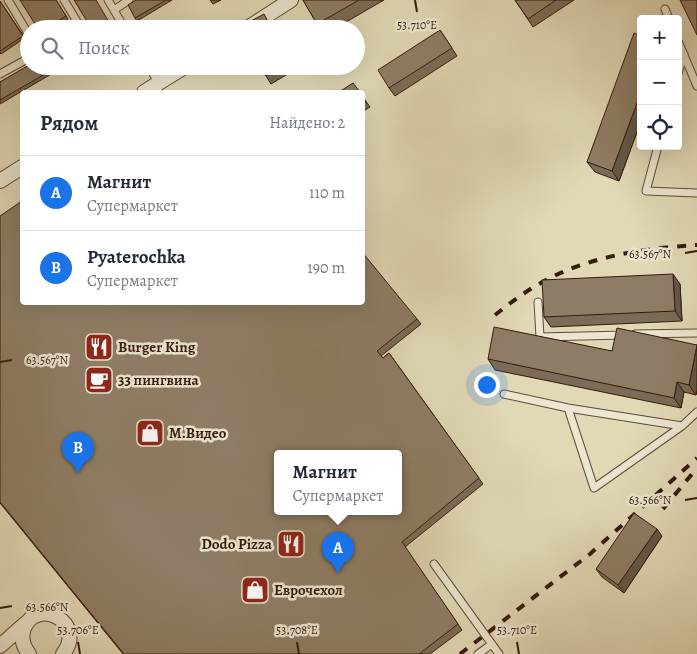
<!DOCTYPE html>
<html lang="ru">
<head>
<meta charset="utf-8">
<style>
	body { margin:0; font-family:Alegreya,serif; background:#f6f6f7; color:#1f2937 }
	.controls { position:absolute; right:15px; top:15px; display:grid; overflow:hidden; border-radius:5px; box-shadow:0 5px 20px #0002 }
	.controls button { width:45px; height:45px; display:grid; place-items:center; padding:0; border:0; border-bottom:1px solid #e0e1e3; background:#fff; color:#1f2937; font:25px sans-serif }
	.you { position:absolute; left:486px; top:384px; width:18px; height:18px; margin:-12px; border:4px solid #fff; border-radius:50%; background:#1a73e8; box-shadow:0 0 0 8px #1a73e833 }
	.badge { display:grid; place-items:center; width:32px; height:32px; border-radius:50%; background:#1a73e8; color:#fff; font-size:16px; font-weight:700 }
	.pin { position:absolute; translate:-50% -41px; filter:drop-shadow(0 1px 2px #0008) }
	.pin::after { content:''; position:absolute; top:26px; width:18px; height:15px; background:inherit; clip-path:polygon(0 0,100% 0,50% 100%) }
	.popup { position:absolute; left:274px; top:450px; width:128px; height:65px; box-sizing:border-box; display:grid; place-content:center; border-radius:5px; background:#fff; filter:drop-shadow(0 1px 4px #0005); font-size:16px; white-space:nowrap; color:#747a83 }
	.popup b { font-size:19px; color:#1f2937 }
	.popup::after { content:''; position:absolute; left:50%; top:100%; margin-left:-10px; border:10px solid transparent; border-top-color:#fff }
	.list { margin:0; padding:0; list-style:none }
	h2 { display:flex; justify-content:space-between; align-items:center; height:65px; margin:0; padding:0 20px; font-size:21px }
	h2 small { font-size:16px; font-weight:400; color:#747a83 }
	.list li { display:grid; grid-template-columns:32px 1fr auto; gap:15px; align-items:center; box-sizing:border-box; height:75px; padding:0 20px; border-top:1px solid #e0e1e3 }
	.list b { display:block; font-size:19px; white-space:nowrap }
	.list p { margin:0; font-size:16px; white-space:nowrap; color:#747a83 }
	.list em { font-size:16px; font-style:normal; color:#747a83 }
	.icon { flex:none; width:28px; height:28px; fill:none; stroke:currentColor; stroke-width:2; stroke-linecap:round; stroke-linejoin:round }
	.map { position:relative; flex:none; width:697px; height:654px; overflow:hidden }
	.search { position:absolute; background:#fff; box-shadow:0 5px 20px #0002; left:20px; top:20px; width:345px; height:55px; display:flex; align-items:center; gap:12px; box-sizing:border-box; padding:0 18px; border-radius:28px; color:#747a83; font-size:19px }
	.panel { position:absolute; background:#fff; box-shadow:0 5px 20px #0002; left:20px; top:90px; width:345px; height:215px; border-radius:5px }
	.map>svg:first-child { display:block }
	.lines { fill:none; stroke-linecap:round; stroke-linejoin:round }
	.lane-casing { stroke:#604a37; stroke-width:9 }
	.street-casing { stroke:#604a37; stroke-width:16 }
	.lane { stroke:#ece6d0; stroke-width:7 }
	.street { stroke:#ece6d0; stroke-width:14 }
	.rail { stroke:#351b0d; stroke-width:4; stroke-dasharray:9 9; stroke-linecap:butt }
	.wall { fill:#7a6c57; stroke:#351b0d }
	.shaded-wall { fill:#635847; stroke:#351b0d }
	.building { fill:#8e7d65; stroke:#351b0d; fill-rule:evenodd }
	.ticks { fill:none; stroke:#351b0d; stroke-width:2 }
	.labels { text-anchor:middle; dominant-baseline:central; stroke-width:5; stroke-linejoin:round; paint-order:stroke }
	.poi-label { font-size:15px; font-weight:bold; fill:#351b0d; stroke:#ece6d0; text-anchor:start }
	.ticks-label { font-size:12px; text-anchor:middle; fill:#351b0d; stroke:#ece6d0; stroke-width:5; stroke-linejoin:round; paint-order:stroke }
</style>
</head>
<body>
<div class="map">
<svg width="697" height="654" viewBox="0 0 697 654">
	<rect width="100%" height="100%" fill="#e1d8b6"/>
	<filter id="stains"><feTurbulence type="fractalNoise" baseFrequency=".004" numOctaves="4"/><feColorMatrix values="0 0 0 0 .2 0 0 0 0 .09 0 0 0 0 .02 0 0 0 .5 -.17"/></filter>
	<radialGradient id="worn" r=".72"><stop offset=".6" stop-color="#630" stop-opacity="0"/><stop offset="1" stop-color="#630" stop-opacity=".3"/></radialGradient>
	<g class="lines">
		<defs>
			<path id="lane" d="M8 0 29 35
				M64 0 81 28 79 29
				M108 0 125 29
				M665 9 669 19
				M114 10 129 0
				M678 41 697 86
				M148 66 159 83
				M678 73 684 54
				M0 74 29 58
				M658 146 646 191 697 193
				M538 302 540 337 625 335
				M635 334 697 333
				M504 394 568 408 682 426
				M568 408 594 488 682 426 697 412
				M434 564 499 654
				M478 654 492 644"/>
			<path id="street" d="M246 29 291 0
				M144 92 186 66
				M0 181 22 167
				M0 646 26 623
				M29 654C23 646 20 638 24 628 38 596 87 623 63 654"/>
		</defs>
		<use href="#lane" class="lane-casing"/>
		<use href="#street" class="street-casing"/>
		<use href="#lane" class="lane"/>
		<use href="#street" class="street"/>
		<path class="rail" d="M495 315C509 304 523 293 539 284 585 257 644 248 697 245
			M663 509 697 468
			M460 654 590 554 697 458"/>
	</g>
	<path class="wall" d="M56 0 68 19 52 29H38Z
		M136 0H172L137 21 135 18Z
		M210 0H221L213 4Z
		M303 0H384L334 29H320Z
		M515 0H574L533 27Z
		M0 1 25 38 1 54 0 53Z
		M440 30 457 56 395 96 389 88Z
		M641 36V121L619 181 595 172 587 162Z
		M29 66H65L0 104V82Z
		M260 66H295L296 69 271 84Z
		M362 96 370 107 362 112Z
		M0 216 22 302 417 319 421 324 381 356 383 358 389 353 483 484 405 547 462 630 430 654H123L0 503Z
		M680 284 682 321 551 327 544 317Z
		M697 345V390L696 395 684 392 681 408 495 370 488 359Z
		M662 536 624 593 602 577 596 569Z"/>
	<path class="shaded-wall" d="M641 92V121L619 181 612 171Z
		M673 274 680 284 682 321 675 311Z
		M697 345V390L696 395 689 385Z
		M677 382 684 392 681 408 674 398Z
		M657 529 662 536 624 593 618 585Z"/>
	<path class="building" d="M20 0H56L66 16 46 29H38Z
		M74 0H96L113 29H91V28Z
		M136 0H166L135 18 128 5Z
		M303 0H359L317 24Z
		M515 0H556L528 19Z
		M680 0H697V35Z
		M0 1 23 36 0 51Z
		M264 14 272 29H239L238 28Z
		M440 30 452 48 389 88 378 70Z
		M634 33 641 36V92L612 171 587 162Z
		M29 65V66H59L0 100V82Z
		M260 66H282L266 76Z
		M353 83 360 92H339Z
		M362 96 366 102 362 104Z
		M22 201V302H362V252L417 319 377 351 383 358 389 353 479 478 402 542 458 624 419 654H124L0 502V216ZM278 454H398V512H278Z
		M673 274 675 311 544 317 542 280Z
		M494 327 612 351 617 328 697 345 689 385 677 382 674 398 488 359Z
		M634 513 657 529 618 585 596 569Z"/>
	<path class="ticks" d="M415 0 417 12M685 253 697 251M0 362 12 360M685 500 697 498M0 608 12 606M78 642 80 654M297 642 299 654M517 642 519 654"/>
	<defs>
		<symbol id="restaurant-square" viewBox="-11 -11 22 22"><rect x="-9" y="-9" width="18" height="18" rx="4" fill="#8f2418" stroke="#ece6d0"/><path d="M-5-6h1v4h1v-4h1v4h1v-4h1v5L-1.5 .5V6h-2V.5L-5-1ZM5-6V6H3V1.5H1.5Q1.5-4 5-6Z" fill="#fff"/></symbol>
		<symbol id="cafe-square" viewBox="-11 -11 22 22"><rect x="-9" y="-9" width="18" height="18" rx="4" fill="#8f2418" stroke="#ece6d0"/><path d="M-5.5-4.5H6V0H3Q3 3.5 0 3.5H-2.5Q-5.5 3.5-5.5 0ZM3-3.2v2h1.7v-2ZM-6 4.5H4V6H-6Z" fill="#fff"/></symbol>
		<symbol id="shop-square" viewBox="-11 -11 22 22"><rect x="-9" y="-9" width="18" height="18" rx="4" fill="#8f2418" stroke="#ece6d0"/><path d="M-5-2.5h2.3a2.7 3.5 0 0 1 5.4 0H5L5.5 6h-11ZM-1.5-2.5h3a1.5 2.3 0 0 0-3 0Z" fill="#fff"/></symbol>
	</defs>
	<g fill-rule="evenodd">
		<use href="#restaurant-square" x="83" y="331" width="32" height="32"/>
		<use href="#cafe-square" x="83" y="364" width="32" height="32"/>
		<use href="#shop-square" x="134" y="417" width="32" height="32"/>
		<use href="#restaurant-square" x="275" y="528" width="32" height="32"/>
		<use href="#shop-square" x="239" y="574" width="32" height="32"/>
	</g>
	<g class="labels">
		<g class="poi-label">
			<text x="118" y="347">Burger King</text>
			<text x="118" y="380">33 пингвина</text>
			<text x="169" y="433">М.Видео</text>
			<text x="272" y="544" text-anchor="end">Dodo Pizza</text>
			<text x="274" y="590">Еврочехол</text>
		</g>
	</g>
	<g class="ticks-label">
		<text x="417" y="29">53.710°E</text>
		<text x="650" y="258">63.567°N</text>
		<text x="47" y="364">63.567°N</text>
		<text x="650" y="504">63.566°N</text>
		<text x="47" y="611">63.566°N</text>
		<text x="78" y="634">53.706°E</text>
		<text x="297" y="634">53.708°E</text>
		<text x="517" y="634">53.710°E</text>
	</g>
	<rect width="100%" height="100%" filter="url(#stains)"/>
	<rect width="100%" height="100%" fill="url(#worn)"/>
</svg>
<div class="controls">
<button>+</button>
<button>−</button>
<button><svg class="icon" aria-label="locate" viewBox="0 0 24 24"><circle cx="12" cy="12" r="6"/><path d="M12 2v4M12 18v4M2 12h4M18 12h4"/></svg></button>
</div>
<div class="you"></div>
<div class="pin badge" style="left:338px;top:573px">A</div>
<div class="popup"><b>Магнит</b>Супермаркет</div>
<div class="pin badge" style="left:78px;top:473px">B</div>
<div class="search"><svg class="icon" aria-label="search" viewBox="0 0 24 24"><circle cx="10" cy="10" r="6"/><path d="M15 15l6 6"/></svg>Поиск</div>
<section class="panel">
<h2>Рядом<small>Найдено: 2</small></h2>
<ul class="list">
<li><span class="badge">A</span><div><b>Магнит</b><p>Супермаркет</p></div><em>110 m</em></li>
<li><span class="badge">B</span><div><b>Pyaterochka</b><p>Супермаркет</p></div><em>190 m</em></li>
</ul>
</section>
</div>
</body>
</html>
